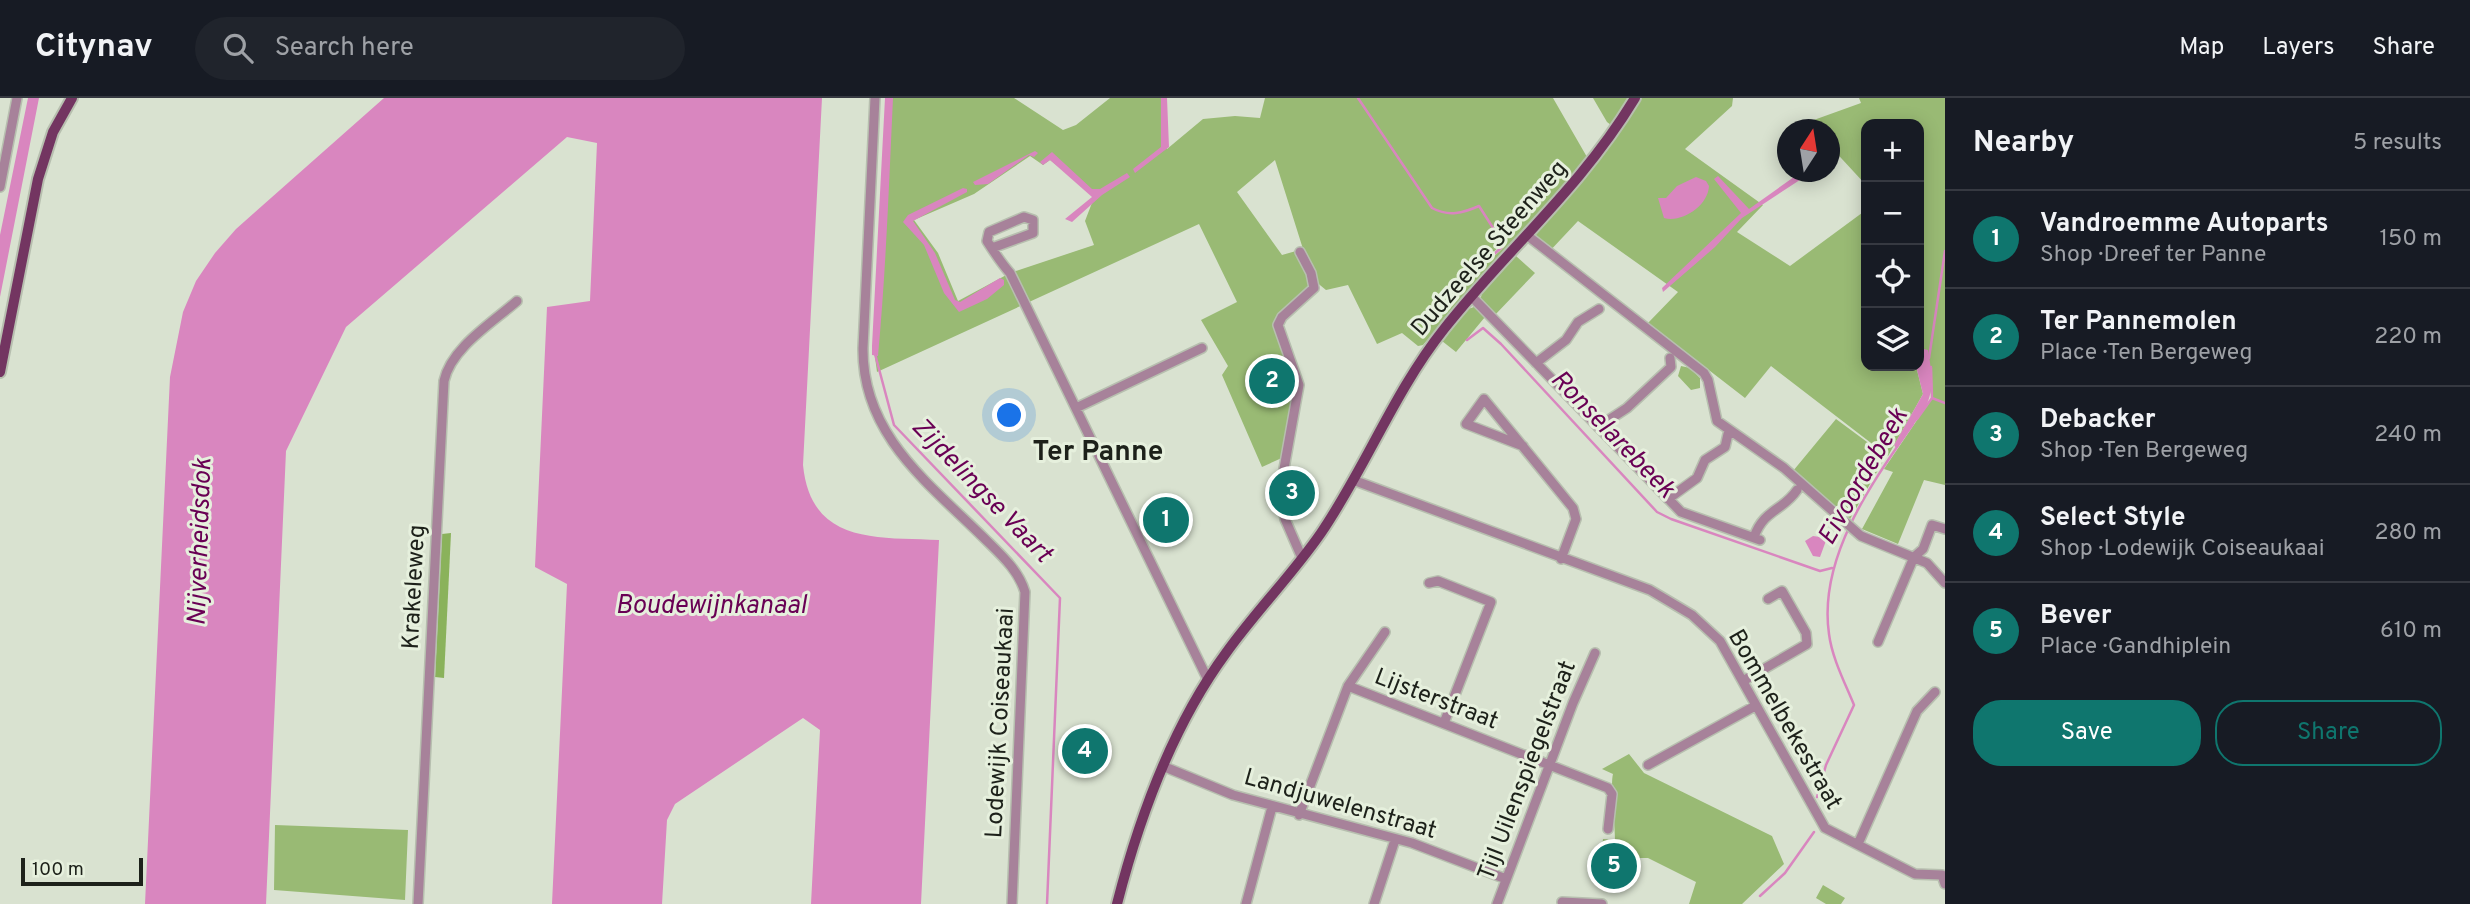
<!DOCTYPE html>
<html lang="en">
<head>
<meta charset="utf-8">
<style>
	body { margin:0; font-family:Overpass,sans-serif; background:#20242c; color:#f1f3f6 }
	.controls { position:absolute; right:21px; top:21px; display:grid; overflow:hidden; border-radius:14px; box-shadow:0 4px 18px #0003 }
	.controls button { width:63px; height:63px; display:grid; place-items:center; padding:0; border:0; border-bottom:2px solid #363941; background:#171b24; color:#f1f3f6; font:35px sans-serif }
	.compass { position:absolute; left:1777px; top:21px; width:63px; height:63px; border-radius:50%; background:#171b24; box-shadow:0 4px 18px #0003; rotate:12deg }
	.scale { position:absolute; left:21px; bottom:18px; width:122px; box-sizing:border-box; padding-left:7px; border:4px solid #1d211a; border-top:0; font-size:19px; line-height:24px; white-space:nowrap; color:#1d211a; -webkit-text-stroke:5px #e6f0dd; paint-order:stroke }
	.you { position:absolute; left:1010px; top:318px; width:24px; height:24px; margin:-18px; border:5px solid #fff; border-radius:50%; background:#1a73e8; box-shadow:0 0 0 10px #1a73e833 }
	.badge { display:grid; place-items:center; width:46px; height:46px; border-radius:50%; background:#0f766e; color:#fff; font-size:23px; font-weight:700 }
	.pin { position:absolute; translate:-50% -50%; border:4px solid #fff; box-shadow:0 2px 7px #0006 }
	.list { margin:0; padding:0; list-style:none }
	h2 { display:flex; justify-content:space-between; align-items:center; height:91px; margin:0; padding:0 28px; font-size:30px }
	h2 small { font-size:23px; font-weight:400; color:#9ea1a6 }
	.list li { display:grid; grid-template-columns:46px 1fr auto; gap:21px; align-items:center; box-sizing:border-box; height:98px; padding:0 28px; border-top:2px solid #363941 }
	.list b { display:block; font-size:26px; white-space:nowrap }
	.list p { margin:0; font-size:23px; white-space:nowrap; color:#9ea1a6 }
	.list em { font-size:23px; font-style:normal; color:#9ea1a6 }
	.actions { display:flex; gap:14px; padding:21px 28px }
	.actions a { flex:1; padding:16px 0; border:2px solid #0f766e; border-radius:28px; text-align:center; font-size:24px; color:#0f766e }
	.actions .main { background:#0f766e; color:#fff }
	.icon { flex:none; width:38px; height:38px; fill:none; stroke:currentColor; stroke-width:2; stroke-linecap:round; stroke-linejoin:round }
	.map { position:relative; flex:none; width:1945px; height:806px; overflow:hidden }
	header { display:flex; align-items:center; gap:42px; box-sizing:border-box; height:98px; padding:0 35px; background:#171b24; border-bottom:2px solid #363941 }
	header strong { font-size:33px }
	nav { display:flex; gap:38px; margin-inline-start:auto; font-size:24px }
	.search { width:490px; height:63px; background:#20242c; display:flex; align-items:center; gap:18px; box-sizing:border-box; padding:0 24px; border-radius:38px; color:#9ea1a6; font-size:26px }
	main { display:flex }
	aside { flex:1; background:#171b24 }
	.map>svg:first-child { display:block }
	.green { fill:#99ba74; fill-rule:evenodd }
	.forest { fill:#8ab25b }
	.water { fill:#d986bf }
	.lines { fill:none; stroke-linecap:round; stroke-linejoin:round }
	.stream { stroke:#d986bf; stroke-width:2.5 }
	.minor-casing { stroke:#b7bfaf; stroke-width:12 }
	.major-casing { stroke:#b7bfaf; stroke-width:14 }
	.minor { stroke:#a7829a; stroke-width:9 }
	.major { stroke:#733561; stroke-width:10 }
	.labels { text-anchor:middle; dominant-baseline:central; stroke-width:6; stroke-linejoin:round; paint-order:stroke }
	.street-label { font-size:24px; fill:#1d211a; stroke:#e6f0dd }
	.water-label { font-size:26px; font-style:italic; fill:#690054; stroke:#e6f0dd }
	.quarter-label { font-size:28px; font-weight:bold; fill:#1d211a; stroke:#e6f0dd }
</style>
</head>
<body>
<header>
<strong>Citynav</strong>
<div class="search"><svg class="icon" aria-label="search" viewBox="0 0 24 24"><circle cx="10" cy="10" r="6"/><path d="M15 15l6 6"/></svg>Search here</div>
<nav><a>Map</a><a>Layers</a><a>Share</a></nav>
</header>
<main>
<div class="map">
<svg width="1945" height="806" viewBox="0 0 1945 806">
	<rect width="100%" height="100%" fill="#d9e2d0"/>
	<path class="green" d="M888 0H1014L1063 32 1076 27 1110 0H1167V51L1203 21 1235 18 1260 20 1265 0H1553L1591 66 1616 31 1607 24 1593 0H1733L1732 8 1685 51 1763 107 1737 134 1790 168 1866 112V268H1916L1923 296 1888 358 1771 268 1745 300 1648 225 1678 194 1578 123 1547 156 1528 139 1506 151 1423 247 1418 248 1402 235 1377 246 1348 187 1326 192 1315 183 1278 227 1297 279 1284 359 1262 369 1222 277 1228 268 1201 222 1237 204 1199 126 877 274 875 259ZM1030 58 1043 67 1050 62 1095 97 1085 123 1094 147 1010 175 958 203 938 155 914 122 974 96ZM1275 62 1303 151 1282 157 1237 94ZM1502 146 1504 149C1488 166 1442 196 1436 210L1439 218 1437 221 1434 219 1432 210 1439 198 1469 177Z
		M1859 0H1945V387L1924 382 1898 446 1862 431 1893 374 1884 371 1932 300 1919 251V26H1866V87L1830 48 1829 32 1817 31 1811 23 1861 5Z
		M1516 158 1535 175 1494 218 1480 203 1482 195Z
		M1474 209 1485 219 1456 254 1442 243 1468 211Z
		M1681 268 1690 270 1700 280V290L1691 292 1678 278Z
		M1836 321 1886 358 1850 421 1793 373Z
		M1629 656 1644 675 1772 738 1784 766 1742 806H1689L1696 784 1648 760H1629L1613 791 1598 783 1603 741 1615 742C1615 726 1610 688 1613 676L1602 671Z
		M275 727 408 732 405 802 274 792Z
		M1823 787 1845 800 1841 806H1826L1816 800Z"/>
	<path class="forest" d="M451 435 444 580 435 579 442 436Z"/>
	<path class="water" d="M28 0H39L0 199V137Z
		M384 0H822L803 367C811 447 877 439 939 442L921 806H811L820 632 803 620 675 706 667 722 662 806H552L567 486 535 469 547 209 590 203 597 45 567 39 346 229 286 353 266 806H145L170 279 183 214 196 183 215 155 236 131Z
		M885 0H893C889 86 886 171 878 258L872 257V248Z
		M1161 0H1167L1169 49 1135 75 1133 71 1161 49Z
		M1035 53 1038 55 1034 59 1029 57 988 86 975 87 973 84Z
		M1052 54 1092 91H1100L1127 75 1130 79 1102 97 1072 124 1065 121 1092 99 1050 62 1043 67 1040 64Z
		M1801 74H1812L1742 120 1715 149 1663 194 1662 190 1741 115 1714 81 1718 78 1749 111Z
		M1696 79 1706 83 1709 88C1708 108 1682 125 1664 120L1658 100H1666L1677 88Z
		M963 90 967 91V94L913 123 935 155 955 202 960 204 1000 180 1004 182V187L987 201 959 214 944 195 924 147 903 124 908 117Z
		M1920 250 1928 252C1938 307 1926 308 1896 350L1894 347 1923 296 1916 268H1919Z
		M1813 438 1827 440 1820 459 1813 458 1805 443Z"/>
	<g class="lines">
		<path class="stream" d="M1358 0 1432 110C1449 119 1463 115 1479 108L1502 144 1503 148C1488 163 1439 198 1434 210L1438 220
			M1467 242 1483 230 1501 246 1657 414 1671 421 1820 473 1832 470
			M875 256 894 327 1060 500 1047 806
			M1929 260 1945 153
			M1932 300 1945 305
			M1917 321 1932 300 1931 269
			M1817 699 1826 667 1854 607C1845 585 1832 560 1829 536 1818 460 1871 386 1913 326
			M1760 798 1785 775 1814 734"/>
		<defs>
			<path id="minor" d="M875 0 863 250C862 336 927 384 983 439 1000 456 1018 471 1025 494L1012 806
				M0 89 17 0
				M1528 138 1704 275 1708 282 1717 323 1784 370 1861 438 1927 465 1945 485
				M992 150 1033 135V122L1024 119 989 134 987 143C994 154 1001 165 1010 175L1208 582
				M1300 154 1311 175 1314 190 1282 219 1278 227 1299 287 1280 393 1285 421 1302 460
				M1472 199 1681 414 1760 442
				M1536 265 1566 242 1578 224 1599 211
				M1076 310 1202 250
				M1598 329 1627 310 1671 269 1670 260
				M1523 348 1466 326 1484 301 1573 410 1576 421 1561 461
				M1353 382 1650 492 1692 517 1720 543 1825 730 1915 776 1942 777 1945 786
				M1668 401 1697 380 1705 362 1725 349 1728 336
				M1754 439C1764 411 1783 413 1797 392
				M1429 485 1438 483 1491 504 1444 625
				M1878 544 1914 459 1923 451 1932 427 1945 431
				M1743 583 1807 546 1806 535 1782 493 1768 501
				M1348 588 1608 690 1612 696 1608 731
				M1648 667 1755 608
				M1165 669 1233 697 1412 745 1506 781
				M1299 717 1348 588 1385 534
				M1858 746 1917 613 1935 594
				M1562 804 1602 806
				M418 806 444 283C451 250 492 225 517 203
				M1246 806 1272 709
				M1374 806 1395 742
				M1497 806 1573 605 1595 555"/>
			<path id="major" d="M0 274 38 81 53 34 72 0
				M1117 806C1139 720 1173 627 1226 555 1256 513 1292 477 1321 435 1366 369 1394 294 1444 231 1508 150 1580 91 1635 0"/>
		</defs>
		<use href="#minor" class="minor-casing"/>
		<use href="#major" class="major-casing"/>
		<use href="#minor" class="minor"/>
		<use href="#major" class="major"/>
	</g>
	<g class="labels">
		<g class="street-label">
			<text transform="translate(1490 151) rotate(-49)">Dudzeelse Steenweg</text>
			<text transform="translate(415 489) rotate(-87)">Krakeleweg</text>
			<text transform="translate(1436 602) rotate(21)">Lijsterstraat</text>
			<text transform="translate(1784 622) rotate(60)">Bommelbekestraat</text>
			<text transform="translate(1001 625) rotate(-87)">Lodewijk Coiseaukaai</text>
			<text transform="translate(1528 673) rotate(-69)">Tijl Uilenspiegelstraat</text>
			<text transform="translate(1340 707) rotate(16)">Landjuwelenstraat</text>
		</g>
		<g class="water-label">
			<text transform="translate(1612 337) rotate(46)">Ronselarebeek</text>
			<text transform="translate(1864 379) rotate(-60)">Eivoordebeek</text>
			<text transform="translate(981 393) rotate(46)">Zijdelingse Vaart</text>
			<text transform="translate(201 444) rotate(-88)">Nijverheidsdok</text>
			<text x="711" y="508">Boudewijnkanaal</text>
		</g>
		<g class="quarter-label">
			<text x="1098" y="355">Ter Panne</text>
		</g>
	</g>
</svg>
<div class="controls">
<button>+</button>
<button>−</button>
<button><svg class="icon" aria-label="locate" viewBox="0 0 24 24"><circle cx="12" cy="12" r="6"/><path d="M12 2v4M12 18v4M2 12h4M18 12h4"/></svg></button>
<button><svg class="icon" aria-label="layers" viewBox="0 0 24 24"><path d="M12 4l9 5-9 5-9-5zM3 14l9 5 9-5"/></svg></button>
</div>
<svg class="compass" viewBox="-18 -18 36 36"><path d="M0-13l5 13h-10z" fill="#e53935"/><path d="M0 13l5-13h-10z" fill="#9ea1a6"/></svg>
<div class="scale">100 m</div>
<div class="you"></div>
<div class="pin badge" style="left:1166px;top:422px">1</div>
<div class="pin badge" style="left:1272px;top:283px">2</div>
<div class="pin badge" style="left:1292px;top:395px">3</div>
<div class="pin badge" style="left:1085px;top:653px">4</div>
<div class="pin badge" style="left:1614px;top:768px">5</div>
</div>
<aside>
<h2>Nearby<small>5 results</small></h2>
<ul class="list">
<li><span class="badge">1</span><div><b>Vandroemme Autoparts</b><p>Shop · Dreef ter Panne</p></div><em>150 m</em></li>
<li><span class="badge">2</span><div><b>Ter Pannemolen</b><p>Place · Ten Bergeweg</p></div><em>220 m</em></li>
<li><span class="badge">3</span><div><b>Debacker</b><p>Shop · Ten Bergeweg</p></div><em>240 m</em></li>
<li><span class="badge">4</span><div><b>Select Style</b><p>Shop · Lodewijk Coiseaukaai</p></div><em>280 m</em></li>
<li><span class="badge">5</span><div><b>Bever</b><p>Place · Gandhiplein</p></div><em>610 m</em></li>
</ul>
<div class="actions"><a class="main">Save</a><a>Share</a></div>
</aside>
</main>
</body>
</html>
